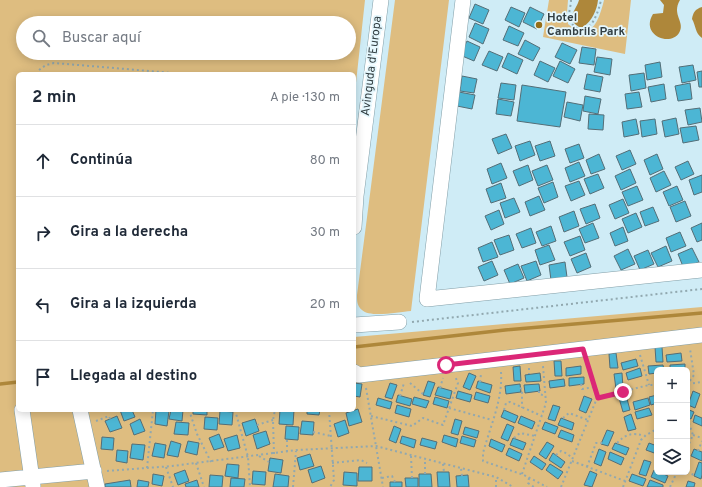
<!DOCTYPE html>
<html lang="es">
<head>
<meta charset="utf-8">
<style>
	body { margin:0; font-family:Overpass,sans-serif; background:#f6f6f7; color:#1f2937 }
	.controls { position:absolute; right:12px; bottom:12px; display:grid; overflow:hidden; border-radius:6px; box-shadow:0 2px 10px #0003 }
	.controls button { width:36px; height:36px; display:grid; place-items:center; padding:0; border:0; border-bottom:1px solid #e0e1e3; background:#fff; color:#1f2937; font:20px sans-serif }
	.stop { position:absolute; width:12px; height:12px; margin:-9px; border:3px solid #db2777; border-radius:50%; background:#fff }
	.stop.end { background:#db2777; border-color:#fff; box-shadow:0 1px 4px #0008 }
	.list { margin:0; padding:0; list-style:none }
	h2 { display:flex; justify-content:space-between; align-items:center; height:52px; margin:0; padding:0 16px; font-size:17px }
	h2 small { font-size:13px; font-weight:400; color:#747a83 }
	.list li { display:grid; grid-template-columns:26px 1fr auto; gap:12px; align-items:center; box-sizing:border-box; height:72px; padding:0 16px; border-top:1px solid #e0e1e3 }
	.list b { display:block; font-size:15px; white-space:nowrap }
	.list em { font-size:13px; font-style:normal; color:#747a83 }
	.icon { flex:none; width:22px; height:22px; fill:none; stroke:currentColor; stroke-width:2; stroke-linecap:round; stroke-linejoin:round }
	.map { position:relative; flex:none; width:702px; height:487px; overflow:hidden }
	.search { position:absolute; background:#fff; box-shadow:0 2px 10px #0003; left:16px; top:16px; width:340px; height:44px; display:flex; align-items:center; gap:10px; box-sizing:border-box; padding:0 14px; border-radius:22px; color:#747a83; font-size:15px }
	.panel { position:absolute; background:#fff; box-shadow:0 2px 10px #0003; left:16px; top:72px; width:340px; height:340px; border-radius:6px }
	.map>svg:first-child { display:block }
	.green { fill:#debd80; fill-rule:evenodd }
	.water { fill:#ae873a }
	.lines { fill:none; stroke-linecap:round; stroke-linejoin:round }
	.stream { stroke:#ae873a; stroke-width:3.5 }
	.building { fill:#4cb6d4; stroke:#546e77 }
	.minor-casing { stroke:#829ea7; stroke-width:16 }
	.path { stroke:#91a8af; stroke-width:2; stroke-dasharray:2 3; stroke-linecap:butt }
	.minor { stroke:#fff; stroke-width:15 }
	.route { stroke:#db2777; stroke-width:5 }
	.poi-dot { fill:#956e19; stroke:#e5f7fd; stroke-width:1.5 }
	.labels { text-anchor:middle; dominant-baseline:central; stroke-width:3.5; stroke-linejoin:round; paint-order:stroke }
	.poi-label { font-size:12px; font-weight:bold; fill:#333f43; stroke:#e5f7fd; text-anchor:start }
	.street-label { font-size:12px; fill:#333f43; stroke:#e5f7fd }
</style>
</head>
<body>
<div class="map">
<svg width="702" height="487" viewBox="0 0 702 487">
	<rect width="100%" height="100%" fill="#cfecf6"/>
	<path class="green" d="M0 0H365L354 101V74H18V410H354V337L702 307V487H0ZM23 23H349V53H23ZM657 370H687V472H657Z
		M395 0H449L411 311C399 312 370 318 362 310 357 306 357 301 357 295Z
		M549 0H568L567 13 568 24C591 43 599 21 604 0H631L625 54 543 37Z"/>
	<path class="water" d="M579 0H598C597 10 592 21 583 27H579C565 18 576 11 579 0Z
		M660 0H680C671 15 686 22 679 33 670 47 640 35 653 14L663 13 664 5Z
		M702 7V38C695 33 696 26 692 19 693 13 695 9 702 7Z"/>
	<g class="lines">
		<path class="stream" d="M354 347 505 330 702 313
			M0 384 18 382"/>
	</g>
	<path class="building" d="M475 4 489 10 483 24 469 18Z
		M511 7 525 13 519 27 505 20Z
		M530 7 544 14 537 29 523 22Z
		M475 23 489 29 483 44 469 37Z
		M509 26 524 33 518 46 503 40Z
		M525 40 540 48 533 61 518 54Z
		M467 41 480 47 474 61 460 55Z
		M562 43 577 50 570 64 555 57Z
		M582 47 596 49 594 65 579 63Z
		M489 51 503 57 497 71 482 65Z
		M508 53 523 60 517 74 502 67Z
		M597 57 612 59 610 75 594 72Z
		M540 61 555 68 548 82 534 75Z
		M560 61 575 69 568 83 553 76Z
		M660 62 662 77 647 80 645 65Z
		M693 65 696 80 682 83 679 67Z
		M702 71V87H699L697 72Z
		M644 73 646 88 631 91 629 75Z
		M587 74 603 77 600 92 584 89Z
		M462 76 477 79 474 93 460 91Z
		M501 83 516 85 514 100 498 98Z
		M690 83 692 99 678 101 675 86Z
		M664 84 666 99 651 102 648 87Z
		M522 85 566 92 560 127 517 121Z
		M459 92 475 95 472 109 457 106Z
		M639 92 642 107 627 109 625 94Z
		M585 96 601 99 598 114 583 111Z
		M498 99 514 102 511 116 496 114Z
		M567 102 583 105 580 121 564 117Z
		M700 108 702 122 688 125 685 110Z
		M589 114 604 115 603 130 588 129Z
		M676 118 679 134 665 137 662 121Z
		M636 119 639 134 624 137 622 122Z
		M655 119 657 134 642 137 640 121Z
		M696 126 699 140 683 143 680 128Z
		M506 134 512 148 498 154 492 139Z
		M530 141 535 155 520 161 515 146Z
		M550 141 555 156 540 161 535 146Z
		M579 144 584 158 570 163 565 149Z
		M630 150 636 164 622 170 616 156Z
		M599 154 605 169 591 174 586 160Z
		M657 154 663 169 650 175 644 160Z
		M688 161 694 174 681 180 675 167Z
		M579 162 585 176 570 182 565 168Z
		M501 163 507 178 492 184 487 169Z
		M528 165 533 180 519 186 513 171Z
		M547 165 553 180 538 186 532 171Z
		M630 169 636 183 621 190 615 176Z
		M664 171 671 185 656 192 650 178Z
		M598 174 604 188 590 194 584 179Z
		M702 175V192L694 195 689 180Z
		M579 181 585 195 571 201 565 186Z
		M553 182 558 197 544 203 538 188Z
		M501 183 506 198 491 203 486 189Z
		M637 186 643 200 628 206 622 192Z
		M677 186 683 200 669 206 663 192Z
		M539 196 545 210 530 216 525 202Z
		M514 198 520 212 505 218 500 203Z
		M623 199 629 213 615 219 609 205Z
		M685 201 691 216 676 222 670 207Z
		M595 204 600 218 586 224 580 209Z
		M653 207 659 221 645 226 640 212Z
		M499 210 504 224 491 230 485 216Z
		M574 211 579 226 564 232 559 217Z
		M636 213 642 227 628 233 622 219Z
		M593 223 599 238 585 243 579 229Z
		M702 223V240L697 242 691 228Z
		M551 226 556 241 542 246 536 232Z
		M623 227 628 241 615 246 610 233Z
		M531 228 536 243 522 248 516 234Z
		M680 232 686 246 671 252 666 238Z
		M509 235 514 250 500 255 494 240Z
		M580 236 585 250 570 256 564 242Z
		M492 242 498 257 483 262 478 248Z
		M549 245 555 260 540 265 535 250Z
		M666 246 672 261 658 267 651 253Z
		M692 248 699 262 684 269 678 254Z
		M628 249 635 264 621 270 614 256Z
		M648 250 654 264 640 270 634 256Z
		M586 253 591 267 577 273 571 259Z
		M492 261 498 275 484 281 478 267Z
		M536 261 541 275 527 281 521 266Z
		M565 262 567 277 551 280 549 265Z
		M518 264 524 278 510 284 504 270Z
		M655 347H662L663 362H656Z
		M616 353 618 368H610L609 354Z
		M681 353 682 361 667 362 666 355Z
		M636 359 638 366 623 370 621 363Z
		M554 361H561L562 376H555Z
		M685 364V370H670V365Z
		M663 365 664 370H657V373L649 374 648 366Z
		M520 366 521 381H514L513 367Z
		M581 366V374L566 376V368Z
		M640 368 642 376 628 380 626 373Z
		M469 373 476 376 470 390 463 387Z
		M540 373 541 381 526 382 525 375Z
		M622 373 623 388 616 389 614 374Z
		M584 377V384L569 386V378Z
		M564 379 565 386 550 388 549 381Z
		M428 381 435 383 430 397 423 395Z
		M478 381 492 385 490 393 476 388Z
		M354 383 362 384 360 397 354 396Z
		M390 383 397 385 392 399 385 397Z
		M520 384 521 392 506 394 505 386Z
		M539 384 540 391 525 393 524 385Z
		M438 387 452 391 450 399 435 395Z
		M458 391 472 395 470 402 456 398Z
		M693 391 700 394 695 408 688 405Z
		M476 392 490 396 488 403 474 399Z
		M398 395 412 399 410 406 396 402Z
		M626 395 630 410 623 412 619 398Z
		M657 395V403L651 405 649 397Z
		M584 396 592 399 586 413 579 410Z
		M414 397 429 401 426 408 412 404Z
		M435 397 449 401 447 408 433 404Z
		M378 398 392 402 390 409 376 405Z
		M648 398 650 405 635 410 633 402Z
		M397 405 411 409 409 417 395 413Z
		M553 405 560 407 555 421 548 419Z
		M649 408 652 415 637 419 635 412Z
		M358 409 362 422 349 426 346 413Z
		M687 409 694 412 691 419 687 417Z
		M120 410H132L135 417 124 421Z
		M156 410 169 411 167 426 155 424Z
		M171 410H183L182 421 169 419Z
		M193 410H207V415L193 414Z
		M280 410H294L293 425 279 424Z
		M307 410H320L319 415 307 414Z
		M504 410 518 416 515 423 501 417Z
		M220 411 233 412 232 425 219 424Z
		M631 414 636 429 628 431 624 417Z
		M695 415 702 418V426L693 422Z
		M117 416 122 428 110 432 105 421Z
		M521 416 535 422 532 429 518 423Z
		M205 417 218 418 217 430 204 429Z
		M561 418 574 423 572 430 558 425Z
		M140 419 145 431 134 435 130 424Z
		M255 419 259 431 246 436 242 423Z
		M455 419 462 421 458 435 451 433Z
		M345 420 349 433 338 437 334 424Z
		M302 421 314 422 313 435 300 434Z
		M176 422 189 423 188 435 174 434Z
		M545 422 558 427 555 434 542 429Z
		M507 424 514 427 508 441 501 438Z
		M286 426 299 427 298 440 285 439Z
		M394 426 401 429 396 443 389 440Z
		M465 427 479 431 477 438 463 434Z
		M561 430 574 435 572 442 558 437Z
		M607 430 614 432 608 446 601 444Z
		M266 431 270 444 257 449 253 435Z
		M219 434 224 447 214 450 209 438Z
		M237 435 240 448 228 451 224 439Z
		M444 435 458 439 456 447 442 442Z
		M402 436 416 440 414 448 400 443Z
		M462 436 476 440 474 447 460 443Z
		M102 437 114 438 113 450 101 449Z
		M422 438 437 442 435 449 420 445Z
		M513 438 526 443 523 450 510 445Z
		M491 439 505 445 502 452 489 446Z
		M171 441 181 444 178 457 167 455Z
		M188 441 199 443 197 455 185 452Z
		M547 442 554 446 546 459 539 454Z
		M155 443 166 445 164 458 152 456Z
		M615 443 629 448 626 455 612 449Z
		M649 443 657 446V454L646 450Z
		M132 444 145 445 143 460 130 458Z
		M509 448 522 454 519 461 506 455Z
		M599 449 606 452 601 466 594 463Z
		M694 449 702 452V461L691 456Z
		M117 450 128 451 127 463 116 461Z
		M610 452 624 458 621 465 608 459Z
		M553 453 565 462 561 468 549 460Z
		M310 454 314 466 300 470 297 458Z
		M534 456 546 464 542 470 530 462Z
		M270 458 283 460 281 473 268 471Z
		M644 460 651 462 646 476 639 474Z
		M699 462 702 463V475L701 479 694 476Z
		M227 464 239 465 238 478 225 476Z
		M550 464 563 472 558 479 546 470Z
		M321 466 325 478 312 483 308 470Z
		M359 467H372V481H358Z
		M185 470 189 481 178 485 174 474Z
		M654 470 668 476 665 483 651 477Z
		M253 471 266 472 265 485 252 484Z
		M590 471 597 474 592 487 584 485Z
		M344 472 357 473V486L343 485Z
		M437 472H449L450 487H438Z
		M153 474 164 476 162 486 152 484Z
		M275 474 289 476 288 487H273Z
		M419 474H431L432 487H419Z
		M632 474 646 479 643 486 629 481Z
		M210 475 223 476 222 487H209Z
		M468 475 469 487H457L456 476Z
		M231 478 245 479 244 487H230Z
		M405 478H418V487H406Z
		M130 480 131 487H105V484Z
		M138 480 149 482 148 487H137Z
		M197 480 199 487H186L185 484Z
		M650 480 663 485V487H647Z
		M688 481 695 483 694 487H686Z
		M390 482H402V487H390Z"/>
	<g class="lines">
		<defs>
			<path id="minor" d="M463 0 427 299 702 270
				M354 227 356 196 381 0
				M354 325 399 322
				M354 372 359 375 490 360 702 335
				M22 410 33 486
				M80 410 97 487
				M0 480 94 471"/>
		</defs>
		<use href="#minor" class="minor-casing"/>
		<path class="path" d="M571 0C571 5 569 11 569 16 569 20 572 25 575 27 590 39 599 10 601 0
			M39 70 46 65 54 63 185 74
			M412 322 702 289
			M640 355 649 385
			M529 368V374
			M501 372C503 399 490 427 483 453V461L524 475 547 487
			M480 382 481 374
			M410 383 423 394
			M581 384 582 389 594 387
			M688 384 702 382
			M687 385 694 375 690 349
			M366 388 383 487
			M440 388 443 378
			M520 388 522 389V408
			M539 391V394L546 396
			M400 396 404 383
			M597 398 649 385H657
			M449 408 492 420
			M189 410 197 434 211 462
			M235 410 248 457 250 487
			M329 410 334 480 330 487
			M504 410 506 403 510 402 542 416
			M371 416 412 426 423 418 443 425 458 383 455 376
			M563 418 569 413 588 420
			M96 421 109 416 110 419
			M257 425 273 420
			M313 432 331 436
			M693 435 702 438
			M514 438 520 433 535 436
			M617 443C626 434 632 432 645 436
			M687 448 693 435 687 417
			M698 451 702 441
			M287 452V439
			M274 454 273 420 275 410
			M556 455 561 451 564 452 573 458
			M259 456 269 462
			M411 456 412 478
			M572 461 625 481
			M196 463 204 487
			M332 463 361 460 367 463
			M443 464 444 472
			M166 467 173 487
			M587 467 596 443H602
			M147 468 153 410
			M461 469 462 476
			M107 471 172 466 297 450 376 446 496 477 513 487
			M687 472 694 475
			M425 474V459
			M522 474 546 403 543 366
			M382 478 392 476 395 482
			M529 478 528 483 534 487
			M293 487 296 451
			M496 487V478
			M561 487 597 398 587 361
			M623 487 641 440 646 435 657 429
			M670 487 677 472"/>
		<use href="#minor" class="minor"/>
	</g>
	<g class="lines">
		<path class="route" d="M446 365 583 349 598 398 623 392"/>
	</g>
	<circle class="poi-dot" cx="539" cy="25" r="4"/>
	<g class="labels">
		<g class="poi-label">
			<text x="547" y="18">Hotel<tspan x="547" dy="14">Cambrils Park</tspan></text>
		</g>
		<g class="street-label">
			<text transform="translate(372 66) rotate(-83)">Avinguda d'Europa</text>
		</g>
	</g>
</svg>
<div class="controls">
<button>+</button>
<button>−</button>
<button><svg class="icon" aria-label="layers" viewBox="0 0 24 24"><path d="M12 4l9 5-9 5-9-5zM3 14l9 5 9-5"/></svg></button>
</div>
<div class="stop" style="left:446px;top:365px"></div>
<div class="stop end" style="left:623px;top:392px"></div>
<div class="search"><svg class="icon" aria-label="search" viewBox="0 0 24 24"><circle cx="10" cy="10" r="6"/><path d="M15 15l6 6"/></svg>Buscar aquí</div>
<section class="panel">
<h2>2 min<small>A pie · 130 m</small></h2>
<ul class="list">
<li><svg class="icon" aria-label="ahead" viewBox="0 0 24 24"><path d="M12 20V5M6 11l6-6 6 6"/></svg><div><b>Continúa</b></div><em>80 m</em></li>
<li><svg class="icon" aria-label="right" viewBox="0 0 24 24"><path d="M7 20v-9h11M14 6l5 5-5 5"/></svg><div><b>Gira a la derecha</b></div><em>30 m</em></li>
<li><svg class="icon" aria-label="left" viewBox="0 0 24 24"><path d="M17 20v-9H6M10 6l-5 5 5 5"/></svg><div><b>Gira a la izquierda</b></div><em>20 m</em></li>
<li><svg class="icon" aria-label="arrive" viewBox="0 0 24 24"><path d="M6 21V4h12l-3 4 3 4H6"/></svg><div><b>Llegada al destino</b></div></li>
</ul>
</section>
</div>
</body>
</html>
